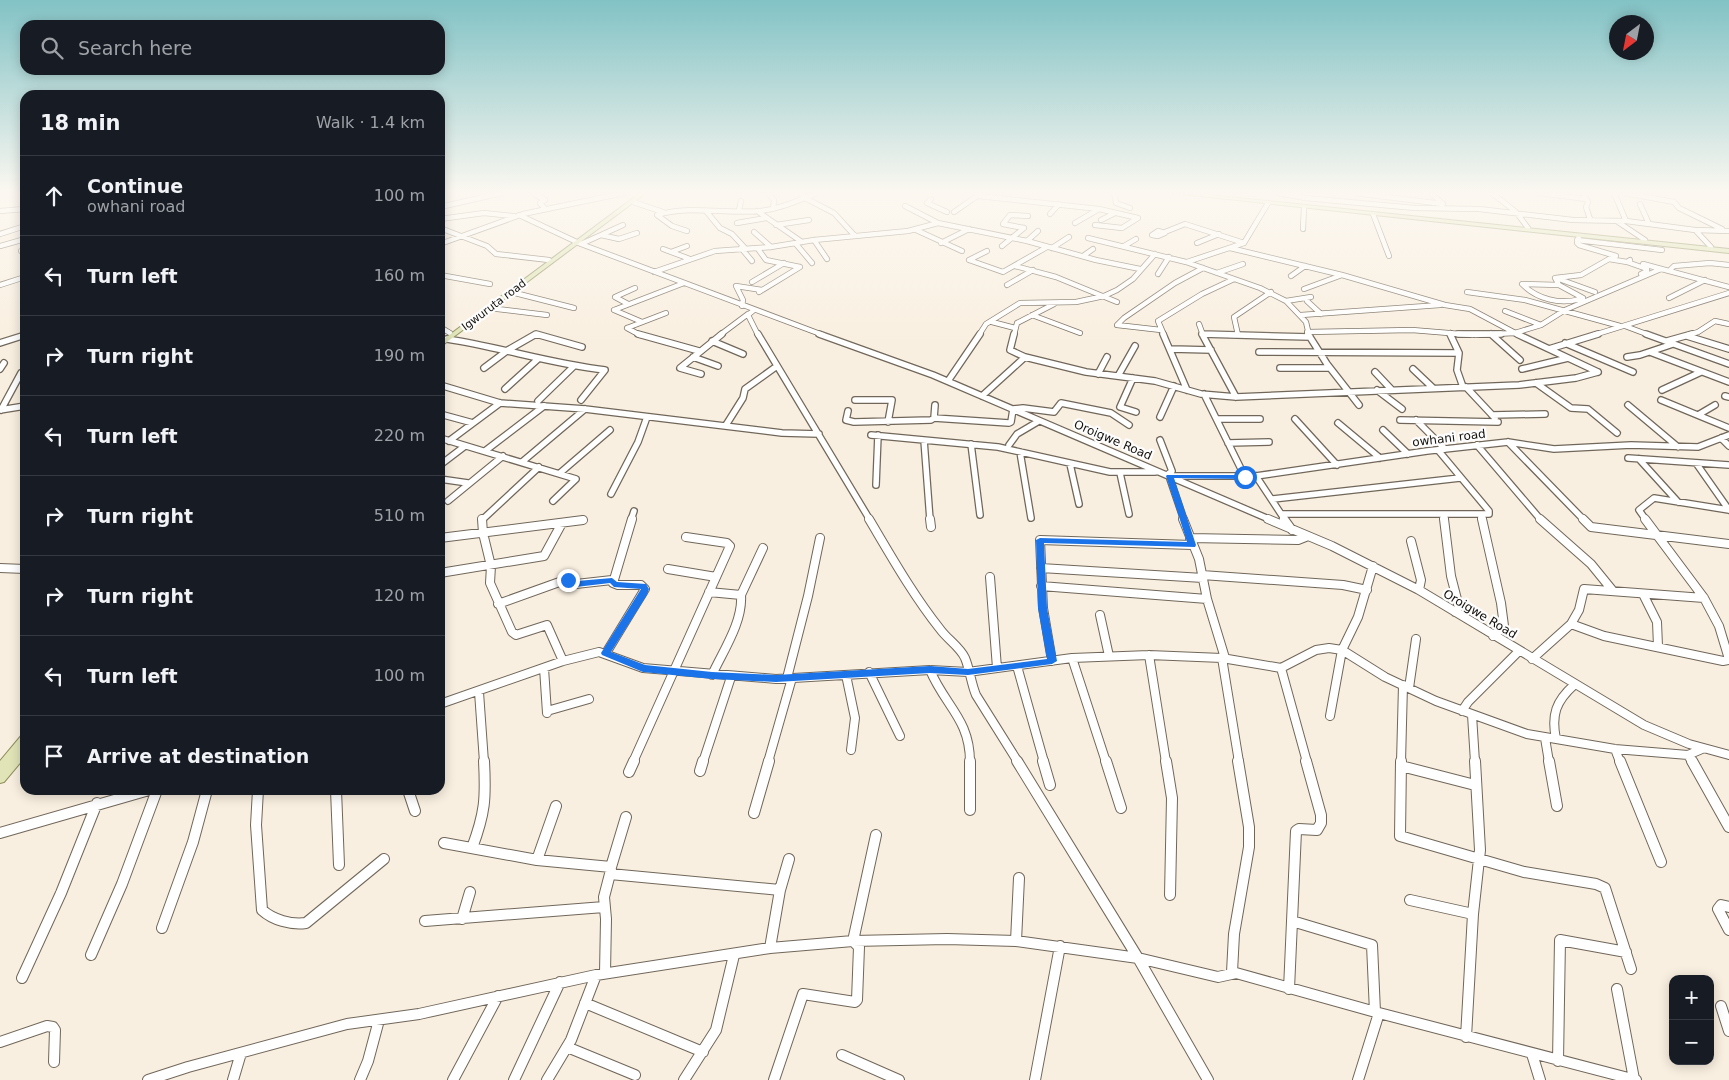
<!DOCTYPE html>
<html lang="en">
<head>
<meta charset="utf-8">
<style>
	body { margin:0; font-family:"DejaVu Sans",sans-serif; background:#20242c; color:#f1f3f6 }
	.controls { position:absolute; right:15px; bottom:15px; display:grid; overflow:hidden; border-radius:10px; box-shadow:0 2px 12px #0003 }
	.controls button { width:45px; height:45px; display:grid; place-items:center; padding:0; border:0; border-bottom:1px solid #363941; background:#171b24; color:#f1f3f6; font:25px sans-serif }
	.compass { position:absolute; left:1609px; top:15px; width:45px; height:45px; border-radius:50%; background:#171b24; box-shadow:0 2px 12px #0003; rotate:212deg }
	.stop { position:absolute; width:15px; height:15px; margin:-11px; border:4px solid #1a73e8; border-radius:50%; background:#fff }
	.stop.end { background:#1a73e8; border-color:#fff; box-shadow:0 1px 5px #0008 }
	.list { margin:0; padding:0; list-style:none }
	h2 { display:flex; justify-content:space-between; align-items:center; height:65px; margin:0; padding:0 20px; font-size:21px }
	h2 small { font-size:16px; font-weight:400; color:#9ea1a6 }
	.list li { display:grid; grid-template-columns:32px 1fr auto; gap:15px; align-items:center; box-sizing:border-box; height:80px; padding:0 20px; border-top:1px solid #363941 }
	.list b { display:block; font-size:19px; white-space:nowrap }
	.list p { margin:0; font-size:16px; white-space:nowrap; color:#9ea1a6 }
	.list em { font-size:16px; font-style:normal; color:#9ea1a6 }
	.icon { flex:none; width:28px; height:28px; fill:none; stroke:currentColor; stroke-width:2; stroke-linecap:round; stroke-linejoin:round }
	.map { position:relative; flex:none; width:1729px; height:1080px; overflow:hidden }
	.search { position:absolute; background:#171b24; box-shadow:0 2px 12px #0003; left:20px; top:20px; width:425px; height:55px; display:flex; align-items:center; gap:12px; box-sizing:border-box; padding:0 18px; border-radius:15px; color:#9ea1a6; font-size:19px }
	.panel { position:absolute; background:#171b24; box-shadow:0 2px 12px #0003; left:20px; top:90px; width:425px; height:705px; border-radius:15px }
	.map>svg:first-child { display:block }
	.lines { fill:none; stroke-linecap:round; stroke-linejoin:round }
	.minor-far3-casing { stroke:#70675a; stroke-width:6 }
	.minor-far2-casing { stroke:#70675a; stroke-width:8 }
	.minor-far1-casing { stroke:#70675a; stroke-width:10 }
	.minor-casing { stroke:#70675a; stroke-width:12 }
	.major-casing { stroke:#8c8e5b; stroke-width:2 }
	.minor-far3 { stroke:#fff; stroke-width:4.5 }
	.minor-far2 { stroke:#fff; stroke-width:5.5 }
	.minor-far1 { stroke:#fff; stroke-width:8 }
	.minor { stroke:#fff; stroke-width:10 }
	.major { fill:#e0e4b6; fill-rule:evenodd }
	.route { fill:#1a73e8 }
	.labels { text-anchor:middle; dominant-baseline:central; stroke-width:4.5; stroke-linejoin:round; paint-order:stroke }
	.far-street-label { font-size:11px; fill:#14110c; stroke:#fdfdfd }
	.street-label { font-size:12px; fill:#14110c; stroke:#fdfdfd }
</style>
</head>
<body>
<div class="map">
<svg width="1729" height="1080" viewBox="0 0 1729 1080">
	<rect width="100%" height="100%" fill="#f9efe0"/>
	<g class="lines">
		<defs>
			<path id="minor-far3" d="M768 193 774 200 773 209
				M801 193 805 198 834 213 855 236
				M1112 193 1115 196 1116 203 1130 208
				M1278 193 1305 198 1415 208 1479 209 1573 220 1626 221 1695 230 1729 231
				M1355 193 1443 204
				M1431 193 1442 203
				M1492 193 1516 212 1528 228
				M1540 193 1586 199
				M1583 193 1588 202 1586 207 1590 219
				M1614 193 1626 221
				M1625 193 1674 202 1679 208 1722 229
				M534 194 545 200 540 203 545 209
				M978 196 1099 209 1138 218 1122 228 1095 225
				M931 199 927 203 947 212
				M633 202 663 212
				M1640 204 1649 224
				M905 206 938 223 1027 241 1096 260 1140 269
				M440 207 502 193
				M739 210 741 201
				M0 211 25 209
				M706 211 720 228 732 234 745 248
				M757 211 802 242
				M954 212 980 194
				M1050 214 1059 204
				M1373 214 1389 256
				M519 215 581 244 823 335
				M440 219 484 213 513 216
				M1101 220 1115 213
				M1618 222 1645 240
				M737 223 766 218
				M1075 223 1099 209
				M776 225 809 220
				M440 228 487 246 496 254 549 260
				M1024 228 1003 224 1010 215 1028 216
				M1303 229 1304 207
				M916 230 962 251
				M687 231 672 226 657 215C691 205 725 214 760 211 779 209 797 201 815 194
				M1158 231 1165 233 1158 236 1152 235Z
				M754 232 771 247
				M1165 232 1185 224 1244 243
				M1697 232 1711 247
				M0 234 25 226
				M601 235 623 225
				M1579 236 1577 243 1579 245 1616 256
				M1088 238 1186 262 1260 288 1286 301 1306 322 1309 335
				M814 240 827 259
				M1577 240 1662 250
				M1027 241 1038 231
				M941 243 969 229
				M1197 243 1219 234
				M440 244 523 214 624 193
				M581 244 601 235 619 239 637 233
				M796 244 812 263
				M0 246 25 239
				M1002 246 1024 228
				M1124 246 1136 239
				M741 248 752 261
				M1052 248 1069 237
				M1230 248 1342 275 1445 305 1470 309 1519 335
				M663 249 690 259
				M758 249 766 260 800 267
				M21 251 25 250
				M671 252 687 246
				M1083 256 1093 249
				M969 260 1003 272 1047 247
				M969 260 987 251
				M1187 262 1244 243 1268 203
				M1627 262 1647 269V271L1641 274
				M1643 264 1729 287
				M1015 266 1056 277 1117 302
				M1669 271 1674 266 1710 263 1729 265
				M654 272 715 251 771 247 814 240 908 231 938 223
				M1217 273 1243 264
				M1158 274 1169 257
				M440 275 490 284
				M1291 276 1305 266
				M1559 279 1595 292
				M752 282 784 263
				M0 285 25 277
				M1007 285 1033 270
				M1559 285 1583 298
				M1304 289 1342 275
				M511 292 574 308
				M759 292 800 267
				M1467 292 1525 300 1620 326
				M1669 298 1705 280
				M1580 299C1560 305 1537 299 1522 284L1559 285 1555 278 1581 275 1609 259 1627 262 1630 260
				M1286 301 1311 297
				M1307 301 1321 314
				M628 304 615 297 635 288
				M742 306 743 300 736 286 762 290
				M489 308 547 315
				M614 310 684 283
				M614 310 642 322
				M754 310 748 315 758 335
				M1505 311 1541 325
				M1032 315 1080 333
				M1301 315 1440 305
				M992 322 1015 328
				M1199 324 1203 335
				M1625 326 1649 335
				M440 327 450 333
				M627 328 640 335
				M627 328 666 313
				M1161 330 1117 325 1124 318 1175 283 1203 268
				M1307 332 1412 330 1473 335
				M1450 333 1451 335
				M1202 334 1236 335
				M534 335H539
				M720 335 748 314
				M979 335 986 324 1020 303 1076 302 1104 296 1117 290 1133 279 1155 254
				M1014 335 1017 323 1054 304
				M1164 335 1158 321 1202 294 1234 279
				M1238 335 1234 317 1271 292
				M1475 335 1515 333 1541 325 1565 310 1661 269
				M1594 335 1729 293
				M1688 335 1698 332 1715 321 1729 324"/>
			<path id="minor-far2" d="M638 334 699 351
				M758 334 870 520
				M819 334 933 375 1271 520
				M1014 334 1010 350 1025 357 1086 372 1155 381 1201 394 1236 397 1519 385 1576 378 1598 372
				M1163 334 1187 390
				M1202 334 1236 397
				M1202 334 1310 337
				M1308 334 1327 364 1359 405
				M1450 334 1459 353 1457 370 1463 387
				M1458 334H1501
				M1491 334 1520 360
				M1517 334 1598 372
				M1646 334 1729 364
				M1687 336 1729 349
				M447 339C500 347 552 364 605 370L581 400
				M712 341 743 354
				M1667 341 1692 334
				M0 343 25 335
				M1565 343 1633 372
				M1171 349 1211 350
				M1549 349 1598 334
				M1259 352 1459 353
				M1650 352 1729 382
				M693 357 718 366
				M1627 357 1640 355 1673 344
				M484 368 508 350 536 334 582 347
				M1280 368H1330
				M0 369 4 363
				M1413 369 1432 387
				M1522 369 1568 358
				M1375 372 1391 389
				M701 374 680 368 722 334
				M1098 374 1107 357
				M1118 376 1135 346
				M1133 378 1120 407 1136 412
				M948 381 980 334
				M1536 383 1571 408 1588 409 1617 433
				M440 385 500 403 585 409 782 433 819 434
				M1466 387 1495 418
				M505 389 538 359
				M1377 390 1402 409
				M1662 390 1701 372
				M1204 394 1245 477
				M982 396 1025 357
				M1725 396 1729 397
				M855 400H892L888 422
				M1661 400 1729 428
				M538 401 574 366
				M1628 405 1678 447
				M0 410 25 406
				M1 410 21 373
				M848 411 846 420 854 422 931 420 934 418 1009 423 1011 422 1013 409 1023 408 1054 412 1061 403 1111 413 1129 425
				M440 414 473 423
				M1492 415 1545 414
				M1698 415 1715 405
				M1160 417 1174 386
				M934 418 935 405
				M1217 419H1260
				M1295 419 1337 465
				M1400 420 1498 422
				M1416 420 1445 449
				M1338 423 1380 458
				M726 425 743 398 745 389 777 366
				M1383 430 1408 454
				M871 435 998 447 1110 472H1155
				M440 438 576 479 553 501
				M1721 438 1729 446
				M924 440 930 520
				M1160 440 1172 471 1167 475
				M449 441 500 403
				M1508 442 1584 520
				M1228 443 1269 442
				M971 444 980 515
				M1009 445 1017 434 1039 421
				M1477 445 1541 520
				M485 451 544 406
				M1020 452 1031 518
				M1628 458 1729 465
				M1639 459 1678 502
				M522 462 585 409
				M1696 463 1729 510
				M1070 464 1079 504
				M440 465 465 446
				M560 473 610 430
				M1120 473 1129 514
				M1256 476 1285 520
				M440 479 468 483
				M876 485 878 435
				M611 494 638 442 647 417
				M1273 499 1460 478
				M448 501 503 456
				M1283 514H1489V511L1438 450
				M1444 515 1445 520
				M1481 515 1482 520
				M482 520 539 467
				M631 520 634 511
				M1184 520 1169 476H1256L1427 451 1508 442 1554 449 1631 445 1698 447 1729 435
				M1646 520 1639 510 1654 498 1729 510"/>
			<path id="minor-far1" d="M482 519 483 533 491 566 490 583 512 632 516 635 547 625 563 661
				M869 519C891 556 913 595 940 629 947 639 960 647 965 658 970 670 971 683 976 695L1018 762
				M930 519 931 527
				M1183 519 1199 559 1207 599 1225 658
				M1268 519 1332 546 1419 590 1644 725 1689 744 1729 755
				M1284 519 1292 530
				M1444 519 1451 576 1459 607 1455 612
				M1482 519 1501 603 1504 626 1493 636
				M1540 519 1591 564 1613 591
				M1583 519 1591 527 1729 544
				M1645 519 1704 598 1719 626 1729 659
				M440 538 583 520
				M1190 538 1298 540 1308 536
				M1411 541 1421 580 1419 590
				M0 568 25 569
				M1041 568 1203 578
				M668 569 716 577
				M440 573 544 556 562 523
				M1202 575 1343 585 1367 590
				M990 577 997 668
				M1041 586 1207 599
				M709 592 741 595C743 622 723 651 712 675
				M1643 594 1657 622 1658 646
				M741 595 763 548
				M498 604 565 580 576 584 612 580
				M1100 615 1109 656
				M1571 624 1604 636 1723 661 1729 660
				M606 653 645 589 641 585H618L613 583 632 519
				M1149 655 1166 762
				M1072 658 1106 762
				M1222 658 1239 762
				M1532 659 1571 624 1579 610 1584 589 1704 598
				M1052 661 1043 608 1040 540 1192 545
				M1017 666 1044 762
				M544 668 547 713
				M1281 668 1307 762
				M930 670C945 706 970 719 970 762
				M869 672 900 736
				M846 675 855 718 851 750
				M787 678 808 596 820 538
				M1409 688 1416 639
				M479 692 484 762
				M440 704 563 661 599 652 643 668 776 679 930 670 968 672 1072 658 1149 655 1222 658 1281 668 1316 650 1329 648 1342 650 1385 677 1436 701 1527 734 1615 749 1688 755 1702 749
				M547 711 589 699
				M1462 711 1468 702 1519 651
				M1472 715 1475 762
				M1330 716 1342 650 1358 617 1373 566
				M1545 738 1549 762
				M1556 739C1551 715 1556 701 1574 685
				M1615 749 1620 762
				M1688 755 1692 762
				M633 762 730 546 727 543 686 537
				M703 762 731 677
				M768 762 792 678
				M1401 762 1403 685"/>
			<path id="minor" d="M970 761V810
				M1017 761 1138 958 1208 1080
				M1043 761 1050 785
				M1106 761 1121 808
				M1166 761 1172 798 1170 895
				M1401 761 1400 836 1524 872 1596 884 1605 888 1631 969
				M1549 761 1557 806
				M1620 761 1661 862
				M1692 761 1729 827
				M1401 766 1475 785
				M700 771 703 761
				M629 772 634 761
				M258 790 256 825 262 910C273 920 291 925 306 923L384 859
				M336 790 339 865
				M408 790 415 811
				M754 813 769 761
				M0 833 149 790
				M444 843 537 860 611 867 626 817
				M472 848C485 813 486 799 484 761
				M537 860 556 806
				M610 874 780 890
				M1410 900 1473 914
				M1729 907 1721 905 1718 909 1729 930
				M462 919 470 892
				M425 921 604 907
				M1292 921 1372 945 1375 1012
				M162 928 193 842 207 790
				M1016 941 1019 878
				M770 948 780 890 789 859
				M91 955 122 884 157 790
				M1232 972 1234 934 1249 847V827L1238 761
				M605 973 606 919 604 897 611 870
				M22 978 61 893 97 803
				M1289 989 1296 831 1299 829 1317 830 1321 823V815L1306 761
				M1617 989 1634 1079
				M585 1003 703 1052
				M1721 1006 1729 1031
				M1466 1037 1473 914 1480 850 1475 761
				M0 1042 47 1026 53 1027 55 1030 54 1062
				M567 1047 635 1075
				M1532 1054 1540 1080
				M842 1055 899 1080
				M1558 1061 1560 940 1626 952
				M148 1080 188 1067 347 1024 419 1014 596 975 770 948 853 941 947 939 1016 941 1138 958 1218 977 1236 973 1379 1013 1636 1080
				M233 1080 241 1053
				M360 1080 368 1061 379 1020
				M453 1080 498 996
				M514 1080 560 982
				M547 1080 571 1040 596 975
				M684 1080 716 1030 734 955
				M774 1080 803 994 855 1002 857 1000 859 947 853 941 876 835
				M1035 1080 1060 946
				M1358 1080 1379 1013"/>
			<path id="major" d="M640 193H646L440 347V342Z
				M1171 193H1190L1729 249V253Z
				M25 735V757L4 782 0 783V761L21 736Z"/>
		</defs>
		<use href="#minor-far3" class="minor-far3-casing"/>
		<use href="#minor-far2" class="minor-far2-casing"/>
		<use href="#minor-far1" class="minor-far1-casing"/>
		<use href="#minor" class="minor-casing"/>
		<use href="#major" class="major-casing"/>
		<use href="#minor-far3" class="minor-far3"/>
		<use href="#minor-far2" class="minor-far2"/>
		<use href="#minor-far1" class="minor-far1"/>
		<use href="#minor" class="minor"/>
		<use href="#major" class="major"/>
	</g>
	<linearGradient id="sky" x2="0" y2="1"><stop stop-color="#82c2c5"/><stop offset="0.56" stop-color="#fcf8f1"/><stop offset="1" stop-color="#fcf8f1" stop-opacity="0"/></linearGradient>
	<rect width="1729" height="345" fill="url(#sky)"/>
	<path class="route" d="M1167 475H1245L1249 477 1245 479 1174 478 1196 545 1195 547 1044 543 1047 608 1057 661 1052 664 968 675 930 673 776 682 712 679 643 672 602 655 601 653 641 589 614 587 610 583 576 587 564 580 568 578 577 581 612 578 617 582 646 584 649 589 647 595 611 652 645 665 712 672 776 675 930 666 968 669 1047 659 1038 608 1036 540 1040 538 1187 542 1166 476Z"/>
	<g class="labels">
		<g class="far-street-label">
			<text transform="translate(494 305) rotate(-37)">Igwuruta road</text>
		</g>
		<g class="street-label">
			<text transform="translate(1449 438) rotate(-7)">owhani road</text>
			<text transform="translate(1113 440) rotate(23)">Oroigwe Road</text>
			<text transform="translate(1480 614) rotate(31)">Oroigwe Road</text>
		</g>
	</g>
</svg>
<div class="controls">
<button>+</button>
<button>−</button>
</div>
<svg class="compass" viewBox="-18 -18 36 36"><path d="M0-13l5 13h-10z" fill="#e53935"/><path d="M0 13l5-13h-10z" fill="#9ea1a6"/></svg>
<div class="stop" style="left:1245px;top:477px"></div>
<div class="stop end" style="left:568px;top:580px"></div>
<div class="search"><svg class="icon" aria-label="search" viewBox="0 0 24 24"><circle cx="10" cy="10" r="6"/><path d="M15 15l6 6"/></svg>Search here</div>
<section class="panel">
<h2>18 min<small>Walk · 1.4 km</small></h2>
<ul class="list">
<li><svg class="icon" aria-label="ahead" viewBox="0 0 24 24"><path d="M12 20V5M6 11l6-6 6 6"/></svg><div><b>Continue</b><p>owhani road</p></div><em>100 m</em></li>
<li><svg class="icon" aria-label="left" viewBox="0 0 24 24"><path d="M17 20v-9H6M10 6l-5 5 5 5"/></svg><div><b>Turn left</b></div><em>160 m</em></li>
<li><svg class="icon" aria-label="right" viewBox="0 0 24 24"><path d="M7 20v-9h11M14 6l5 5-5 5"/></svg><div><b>Turn right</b></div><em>190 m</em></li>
<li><svg class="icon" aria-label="left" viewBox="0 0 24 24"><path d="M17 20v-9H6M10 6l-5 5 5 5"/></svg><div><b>Turn left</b></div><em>220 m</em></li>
<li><svg class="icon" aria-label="right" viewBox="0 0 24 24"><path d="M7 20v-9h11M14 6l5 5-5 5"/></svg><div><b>Turn right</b></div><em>510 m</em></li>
<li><svg class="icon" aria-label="right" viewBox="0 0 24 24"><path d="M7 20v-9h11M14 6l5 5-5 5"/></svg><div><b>Turn right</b></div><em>120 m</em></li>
<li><svg class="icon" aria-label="left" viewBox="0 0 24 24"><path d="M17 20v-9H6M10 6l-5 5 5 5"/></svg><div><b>Turn left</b></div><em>100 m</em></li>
<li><svg class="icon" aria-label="arrive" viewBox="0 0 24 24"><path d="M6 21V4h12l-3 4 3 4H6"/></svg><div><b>Arrive at destination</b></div></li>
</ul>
</section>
</div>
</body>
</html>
